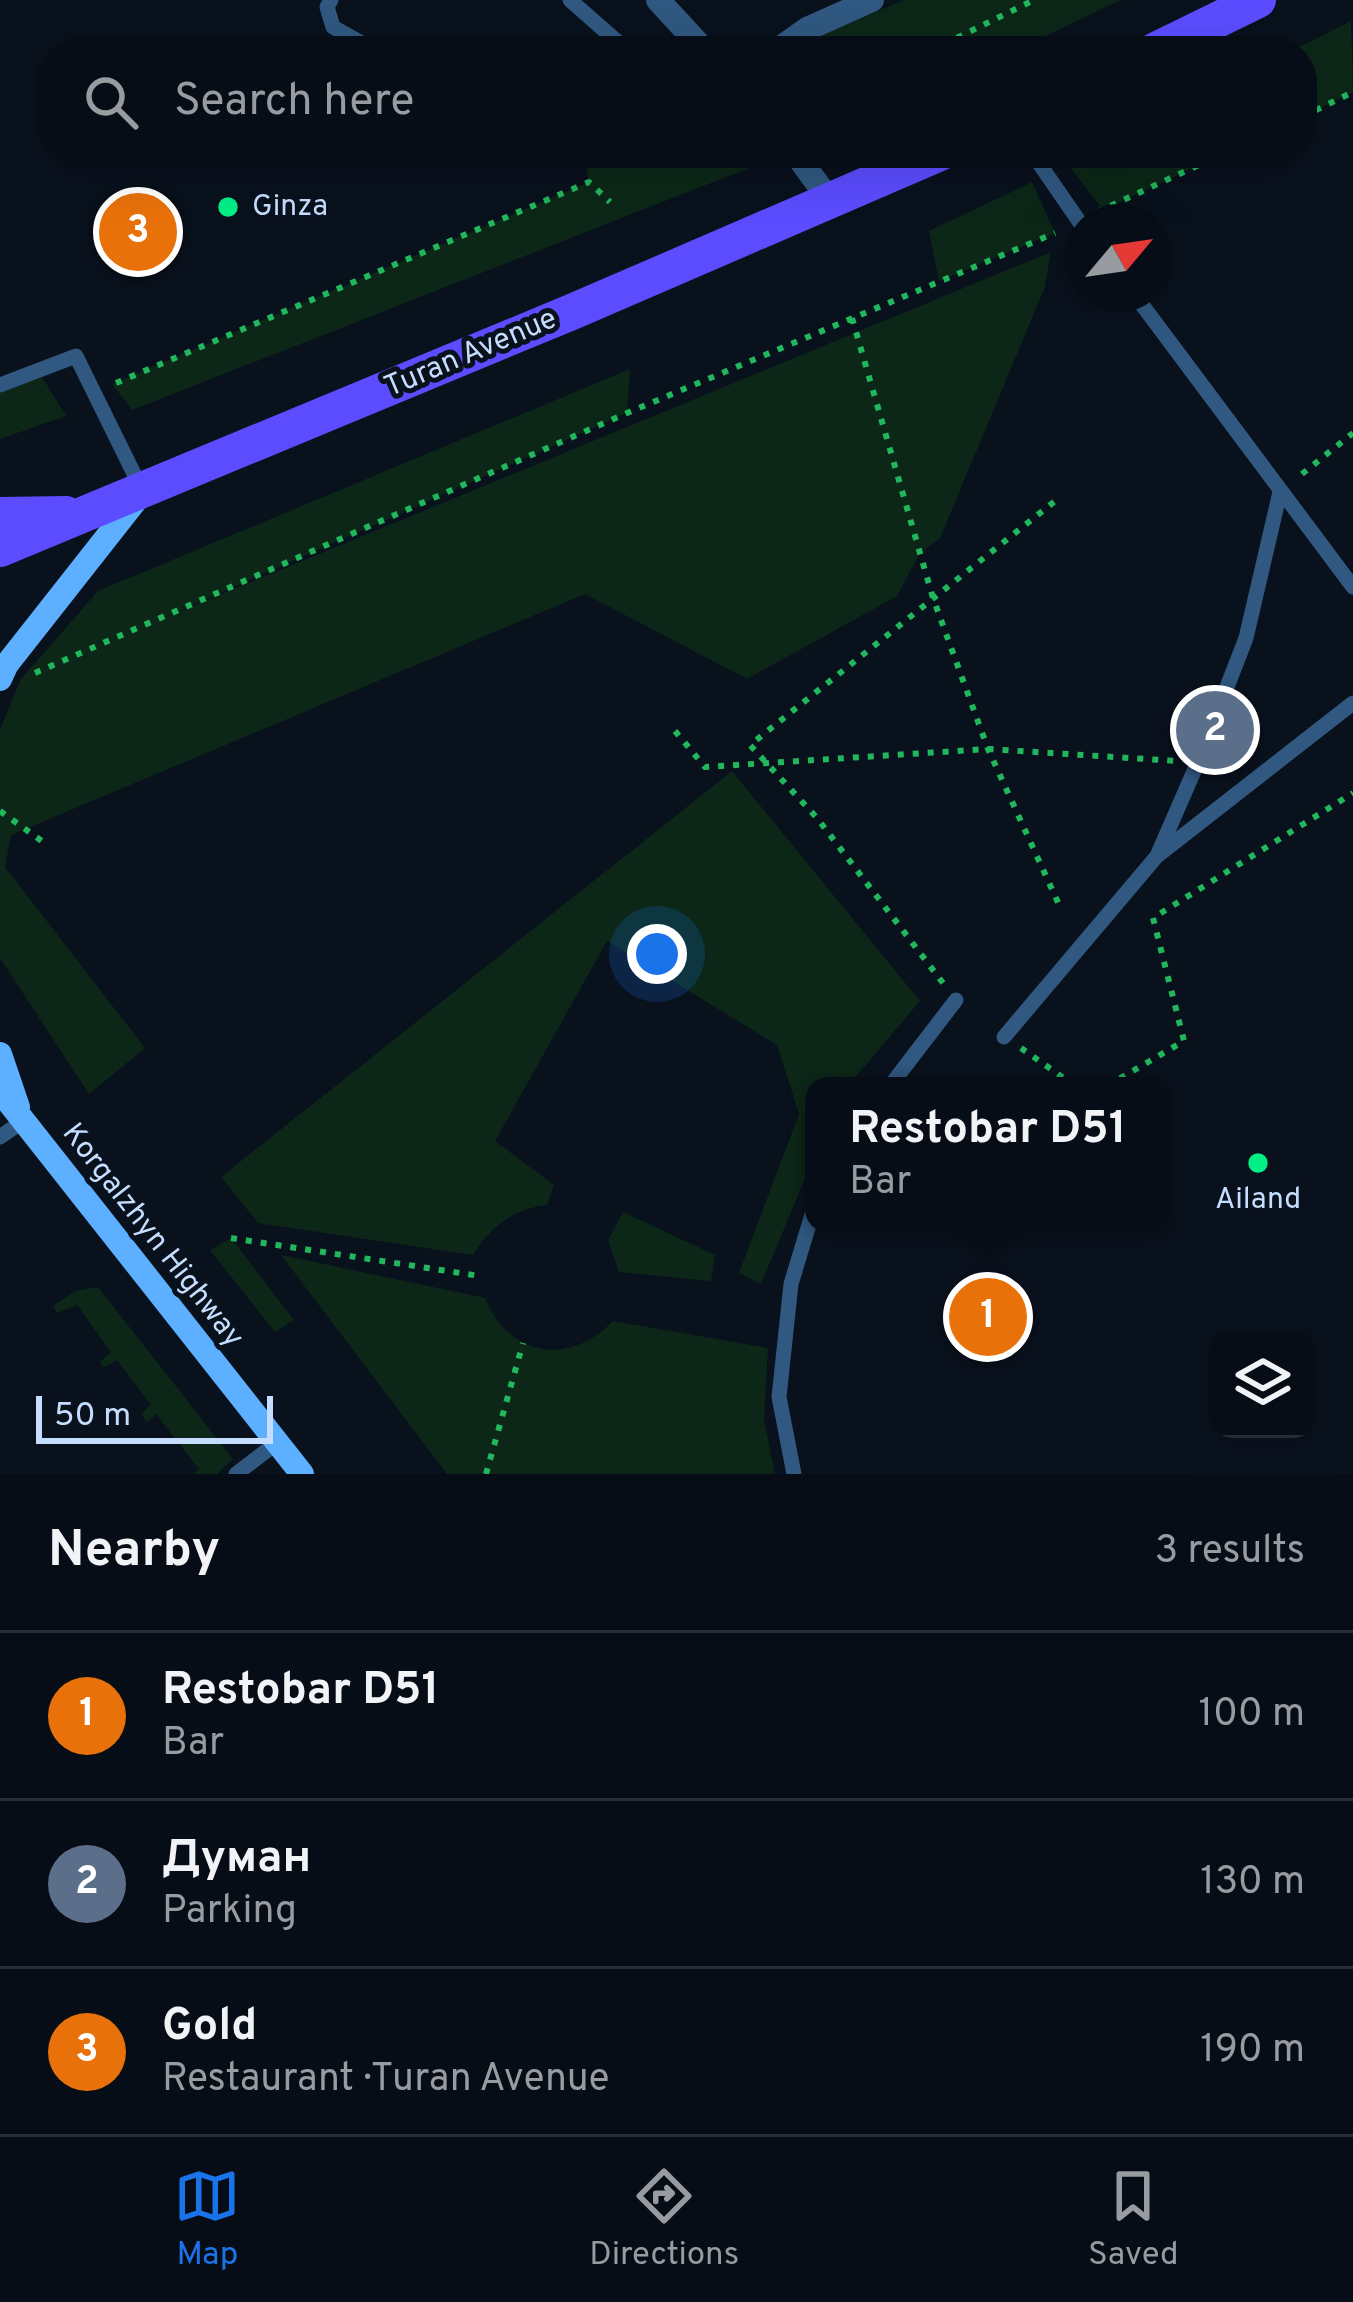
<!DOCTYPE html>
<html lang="en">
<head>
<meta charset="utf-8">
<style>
	body { margin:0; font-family:Overpass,sans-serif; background:#10161f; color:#f1f3f6 }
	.controls { position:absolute; right:36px; bottom:36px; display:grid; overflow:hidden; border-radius:24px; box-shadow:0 12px 48px #0002 }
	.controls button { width:108px; height:108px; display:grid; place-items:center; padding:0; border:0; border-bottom:3px solid #282d35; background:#070d16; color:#f1f3f6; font:60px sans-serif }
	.compass { position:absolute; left:1065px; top:204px; width:108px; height:108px; border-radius:50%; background:#070d16; box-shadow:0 12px 48px #0002; rotate:61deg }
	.scale { position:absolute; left:36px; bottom:30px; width:237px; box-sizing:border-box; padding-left:12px; border:6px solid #c5deff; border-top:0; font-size:33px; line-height:42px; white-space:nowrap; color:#c5deff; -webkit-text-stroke:9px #09111d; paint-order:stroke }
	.you { position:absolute; left:657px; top:954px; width:42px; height:42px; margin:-30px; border:9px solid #fff; border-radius:50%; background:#1a73e8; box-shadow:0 0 0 18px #1a73e833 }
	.badge { display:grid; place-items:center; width:78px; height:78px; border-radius:50%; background:#1a73e8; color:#fff; font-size:39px; font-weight:700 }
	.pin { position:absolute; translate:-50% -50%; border:6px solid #fff; box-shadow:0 3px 12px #0006 }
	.popup { position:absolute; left:805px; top:1077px; width:366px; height:156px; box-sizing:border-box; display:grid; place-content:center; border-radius:24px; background:#070d16; filter:drop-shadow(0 3px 9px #0005); font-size:39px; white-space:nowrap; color:#989ca1 }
	.popup b { font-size:45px; color:#f1f3f6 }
	.popup::after { content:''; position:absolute; left:50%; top:100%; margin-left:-24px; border:24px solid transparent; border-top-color:#070d16 }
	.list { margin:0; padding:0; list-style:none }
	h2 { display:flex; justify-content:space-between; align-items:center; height:156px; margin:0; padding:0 48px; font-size:51px }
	h2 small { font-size:39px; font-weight:400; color:#989ca1 }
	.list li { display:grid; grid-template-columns:78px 1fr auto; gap:36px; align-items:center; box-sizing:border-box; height:168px; padding:0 48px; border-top:3px solid #282d35 }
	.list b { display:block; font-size:45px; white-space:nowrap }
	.list p { margin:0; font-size:39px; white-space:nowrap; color:#989ca1 }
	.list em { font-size:39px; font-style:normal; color:#989ca1 }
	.icon { flex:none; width:66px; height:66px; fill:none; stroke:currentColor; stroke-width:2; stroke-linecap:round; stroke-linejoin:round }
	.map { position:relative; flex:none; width:1353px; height:1474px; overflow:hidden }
	.search { position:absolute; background:#070d16; box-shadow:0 12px 48px #0002; left:36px; right:36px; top:36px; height:132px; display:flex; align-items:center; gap:30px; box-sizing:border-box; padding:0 42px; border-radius:48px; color:#989ca1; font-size:45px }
	.sheet { height:660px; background:#070d16 }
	nav { display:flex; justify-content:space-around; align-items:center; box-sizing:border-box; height:168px; border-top:3px solid #282d35; background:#070d16; font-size:33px; color:#989ca1 }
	nav a { display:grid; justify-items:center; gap:6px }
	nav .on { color:#1a73e8 }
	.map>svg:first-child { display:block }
	.green { fill:#0c2718 }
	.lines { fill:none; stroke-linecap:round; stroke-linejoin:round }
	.path { stroke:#21b75d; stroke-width:6; stroke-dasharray:6 9; stroke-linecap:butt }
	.service { stroke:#305880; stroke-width:15 }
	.minor { stroke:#305880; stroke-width:24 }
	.secondary { stroke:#5cb0ff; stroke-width:24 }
	.primary { stroke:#5b4cff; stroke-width:36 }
	.poi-dot { fill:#00f086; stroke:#09111d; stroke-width:4.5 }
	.labels { text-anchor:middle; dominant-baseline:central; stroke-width:10; stroke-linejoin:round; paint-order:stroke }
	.poi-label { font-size:30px; fill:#c5deff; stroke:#09111d; text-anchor:start }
	.street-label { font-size:30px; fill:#c5deff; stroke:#09111d }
</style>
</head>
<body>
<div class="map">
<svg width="1353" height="1474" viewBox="0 0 1353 1474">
	<rect width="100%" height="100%" fill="#09111d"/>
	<path class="green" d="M904 0H1121L1014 51H798L803 43Z
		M1351 21 1353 92 1302 117V51H1291Z
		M605 153H770L772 159 132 410 112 384 589 182 585 161Z
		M1084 153H1225L1103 210 1066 162Z
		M1032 182 1055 233 939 281 929 231Z
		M1051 252 1045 287 940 538 920 553 897 596 747 679 585 594 11 835 5 867 145 1048 89 1094 0 958V729L21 679 98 591 630 369 627 413 164 618Z
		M42 377 66 416 0 439V393Z
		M732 771 920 1001 848 1086H814V1157L761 1284 739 1273 799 1114 777 1045 607 941 495 1141 554 1185 547 1205C514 1209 491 1226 473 1255L258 1223 221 1177Z
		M623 1212 715 1255 711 1281 619 1272 608 1240Z
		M231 1238 294 1320 275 1332 210 1250Z
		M281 1255 485 1298C509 1357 569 1367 613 1321L768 1348 764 1420 775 1474H447Z
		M98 1287 233 1459 217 1474H194L199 1469 156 1414 147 1422 141 1414 151 1405 117 1360 104 1367 100 1362 111 1352 77 1305 57 1313 53 1306 75 1291Z"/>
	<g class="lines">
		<path class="path" d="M930 51 1034 0
			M1302 117 1353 92
			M1097 212 1225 153
			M852 318 933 598 988 749 1061 909
			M116 383 589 182 610 202
			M1302 474 1353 433
			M35 673 627 413 1055 233
			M675 731 705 767 988 749 1177 761
			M0 811 46 844
			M943 983 817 818 750 745 1055 501
			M1021 1048 1075 1086
			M1107 1086 1184 1041 1153 918 1353 793
			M231 1238 480 1276
			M486 1474 523 1343"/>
		<path class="service" d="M331 0 327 7 333 27 376 51
			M570 0 628 51
			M1032 153 1083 227
			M1134 294 1353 587
			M0 385 76 356 141 488
			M1280 492 1246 638 1198 762 1157 856 1353 703
			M1004 1037 1157 856
			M890 1086 956 1000
			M0 1137 23 1121
			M236 1474 278 1442
			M794 1474 779 1397 791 1284 814 1208"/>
		<path class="minor" d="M658 0 705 51
			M776 51 807 29 872 0
			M795 153 831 202"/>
		<path class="secondary" d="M0 679 7 664 140 495
			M0 1054 18 1107
			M0 1091 302 1474"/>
		<path class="primary" d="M1154 51 1258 0
			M0 515 66 514
			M0 549 574 311 940 153"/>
	</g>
	<g class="poi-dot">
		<circle cx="228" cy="207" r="12"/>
		<circle cx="1258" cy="1163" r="12"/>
	</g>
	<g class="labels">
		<g class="poi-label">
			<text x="252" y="207">Ginza</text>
			<text x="1258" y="1200" text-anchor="middle">Ailand</text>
		</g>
		<g class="street-label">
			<text transform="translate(471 354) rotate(-23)">Turan Avenue</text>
			<text transform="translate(152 1236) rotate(52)">Korgalzhyn Highway</text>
		</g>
	</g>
</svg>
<div class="controls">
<button><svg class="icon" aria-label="layers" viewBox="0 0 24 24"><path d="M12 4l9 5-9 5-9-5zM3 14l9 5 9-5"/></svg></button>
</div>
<svg class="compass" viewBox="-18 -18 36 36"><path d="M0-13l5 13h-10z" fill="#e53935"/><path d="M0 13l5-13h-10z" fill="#989ca1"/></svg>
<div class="scale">50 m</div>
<div class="you"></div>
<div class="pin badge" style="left:988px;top:1317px;background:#e8710a">1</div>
<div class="popup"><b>Restobar D51</b>Bar</div>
<div class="pin badge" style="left:1215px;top:730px;background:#5c6f8a">2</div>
<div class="pin badge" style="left:138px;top:232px;background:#e8710a">3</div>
<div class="search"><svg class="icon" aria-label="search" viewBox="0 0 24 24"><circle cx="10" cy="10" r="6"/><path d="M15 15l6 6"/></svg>Search here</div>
</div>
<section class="sheet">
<h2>Nearby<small>3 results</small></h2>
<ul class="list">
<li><span class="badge" style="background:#e8710a">1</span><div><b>Restobar D51</b><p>Bar</p></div><em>100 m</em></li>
<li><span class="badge" style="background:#5c6f8a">2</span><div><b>Думан</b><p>Parking</p></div><em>130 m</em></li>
<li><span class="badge" style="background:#e8710a">3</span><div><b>Gold</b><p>Restaurant · Turan Avenue</p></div><em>190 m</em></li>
</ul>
</section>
<nav>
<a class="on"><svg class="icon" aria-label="map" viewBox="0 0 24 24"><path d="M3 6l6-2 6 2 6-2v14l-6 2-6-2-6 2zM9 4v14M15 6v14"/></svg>Map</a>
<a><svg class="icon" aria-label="directions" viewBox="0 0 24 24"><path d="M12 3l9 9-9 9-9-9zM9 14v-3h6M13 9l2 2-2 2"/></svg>Directions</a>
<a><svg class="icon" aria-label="saved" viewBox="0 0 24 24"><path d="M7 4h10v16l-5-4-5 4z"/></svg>Saved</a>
</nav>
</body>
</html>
